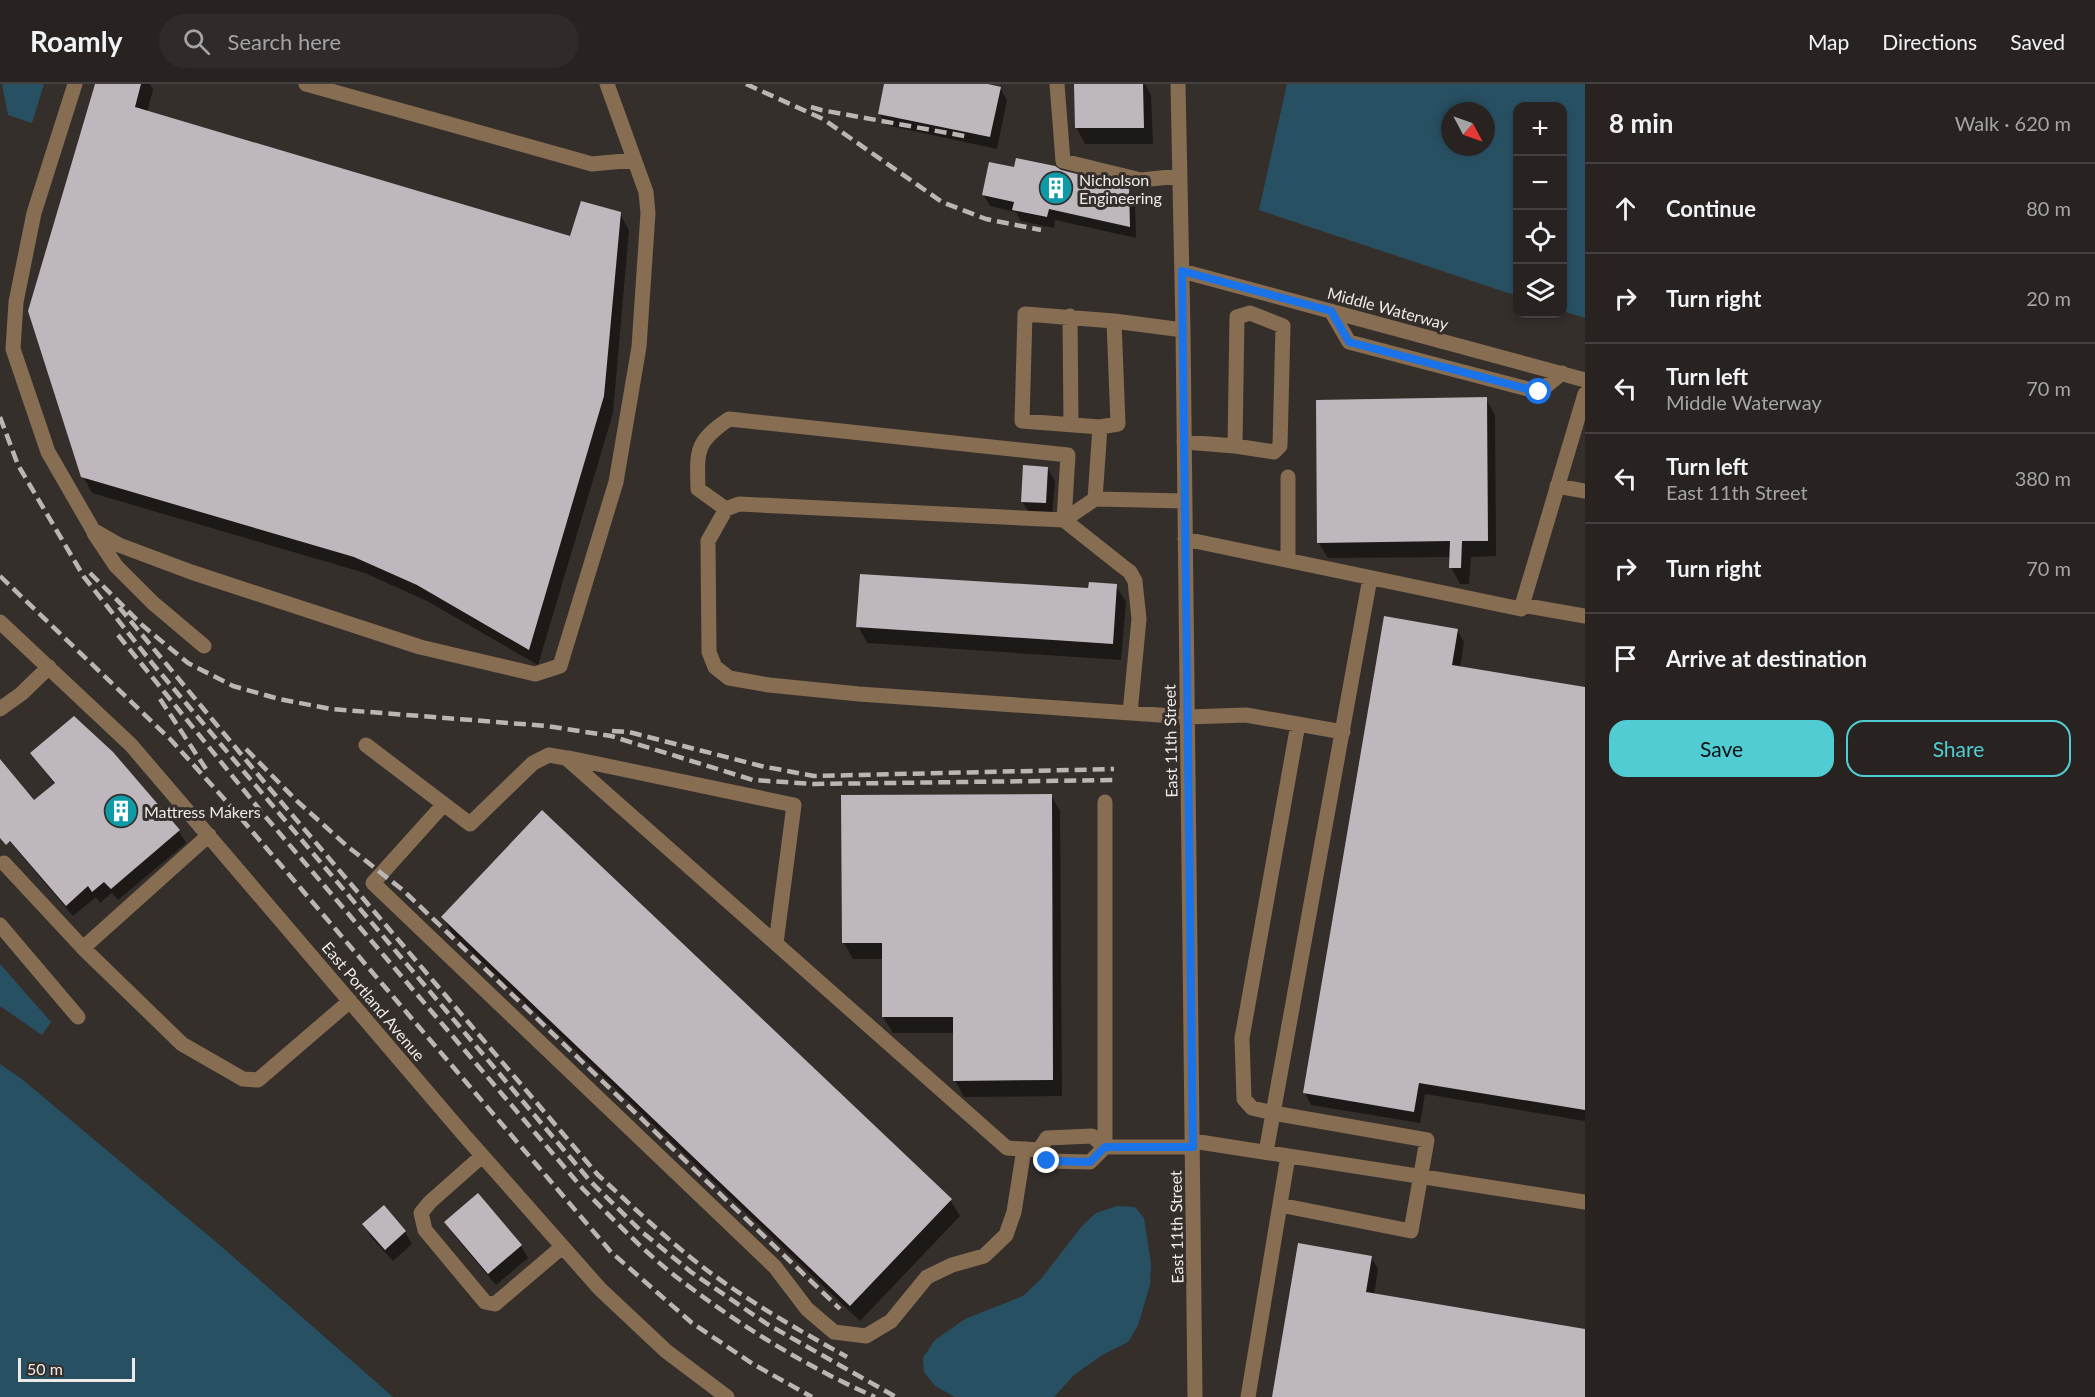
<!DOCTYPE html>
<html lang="en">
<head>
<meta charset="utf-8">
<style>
	body { margin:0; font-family:Lato,sans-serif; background:#302b2a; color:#f1f3f6 }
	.controls { position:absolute; right:18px; top:18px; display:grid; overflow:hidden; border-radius:12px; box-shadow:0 3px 9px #0003 }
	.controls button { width:54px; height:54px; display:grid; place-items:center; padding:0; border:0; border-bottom:2px solid #44403f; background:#282321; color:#f1f3f6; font:30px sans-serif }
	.compass { position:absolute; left:1441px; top:18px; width:54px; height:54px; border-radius:50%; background:#282321; box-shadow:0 3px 9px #0003; rotate:131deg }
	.scale { position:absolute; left:18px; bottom:15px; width:117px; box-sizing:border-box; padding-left:6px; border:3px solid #eeeae8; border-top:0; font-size:16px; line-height:21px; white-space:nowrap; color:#eeeae8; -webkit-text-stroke:4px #352f2c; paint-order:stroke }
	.stop { position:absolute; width:18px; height:18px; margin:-14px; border:4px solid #1a73e8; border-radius:50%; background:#fff }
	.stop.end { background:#1a73e8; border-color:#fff; box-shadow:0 2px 6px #0008 }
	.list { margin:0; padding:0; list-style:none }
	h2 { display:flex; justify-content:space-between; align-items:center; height:78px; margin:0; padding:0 24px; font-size:26px }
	h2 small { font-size:20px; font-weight:400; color:#a5a4a5 }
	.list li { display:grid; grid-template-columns:39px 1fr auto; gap:18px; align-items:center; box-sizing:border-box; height:90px; padding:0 24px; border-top:2px solid #44403f }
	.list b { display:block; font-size:22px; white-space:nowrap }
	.list p { margin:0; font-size:20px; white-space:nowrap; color:#a5a4a5 }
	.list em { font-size:20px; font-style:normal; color:#a5a4a5 }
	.actions { display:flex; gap:12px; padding:18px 24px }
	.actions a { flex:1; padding:14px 0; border:2px solid #51ccd2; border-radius:18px; text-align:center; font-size:21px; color:#51ccd2 }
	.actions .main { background:#51ccd2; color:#111 }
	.icon { flex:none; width:33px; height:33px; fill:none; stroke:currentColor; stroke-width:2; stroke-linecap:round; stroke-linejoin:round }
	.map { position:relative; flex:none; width:1585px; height:1313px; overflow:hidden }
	header { display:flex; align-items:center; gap:36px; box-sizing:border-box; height:84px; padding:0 30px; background:#282321; border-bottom:2px solid #44403f }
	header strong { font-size:28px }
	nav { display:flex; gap:33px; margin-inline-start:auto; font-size:21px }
	.search { width:420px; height:54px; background:#302b2a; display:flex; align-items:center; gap:15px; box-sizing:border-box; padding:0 21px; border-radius:33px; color:#a5a4a5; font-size:22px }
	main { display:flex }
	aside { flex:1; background:#282321 }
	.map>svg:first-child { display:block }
	.water { fill:#285063; fill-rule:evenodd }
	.shadow { fill:#0007 }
	.building { fill:#beb7bd }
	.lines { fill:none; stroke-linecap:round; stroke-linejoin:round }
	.minor { stroke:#876d51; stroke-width:15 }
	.rail { stroke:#bbb6b4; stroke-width:4.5; stroke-dasharray:12 6; stroke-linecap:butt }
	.route { stroke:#1a73e8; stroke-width:8 }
	.labels { text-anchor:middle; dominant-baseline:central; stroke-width:6; stroke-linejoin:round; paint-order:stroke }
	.poi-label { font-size:16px; fill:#eeeae8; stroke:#352f2c; text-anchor:start }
	.street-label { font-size:16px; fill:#eeeae8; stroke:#352f2c }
</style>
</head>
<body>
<header>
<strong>Roamly</strong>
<div class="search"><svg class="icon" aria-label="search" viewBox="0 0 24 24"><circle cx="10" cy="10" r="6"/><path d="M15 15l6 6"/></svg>Search here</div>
<nav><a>Map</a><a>Directions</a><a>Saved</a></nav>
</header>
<main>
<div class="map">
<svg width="1585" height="1313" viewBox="0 0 1585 1313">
	<rect width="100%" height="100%" fill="#352f2c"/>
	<path class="water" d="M2 0H44L32 39 8 31Z
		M1287 0H1585V234L1563 227 1562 22H1518L1517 212 1259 126ZM1450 27H1486V63H1450Z
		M0 880 51 938 42 951 0 922Z
		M0 980 23 996 222 1163 393 1313H0Z
		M1117 1122 1135 1123 1144 1134 1151 1180 1150 1201 1138 1241 1128 1258 1102 1271 1074 1291 1054 1313H955L935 1302 924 1288 923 1274 935 1256 965 1235 1023 1212 1041 1195 1082 1142 1096 1129Z"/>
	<path class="shadow" d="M97 0H150L153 6 147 28 571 154 620 130 629 146 613 329 538 581 427 517 365 489 92 409 83 392Z
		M886 0H981L1000 4 1007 16 997 65 886 41 879 29Z
		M1076 0H1145L1151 11 1153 60H1085L1076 43Z
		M1016 85 1060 88 1128 105 1135 117 1136 154 1055 136 1054 144 1021 137 1016 128 990 122 983 110Z
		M1486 315 1495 331 1496 472 1471 473 1469 500H1460L1451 483V473L1328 474 1318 458Z
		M1048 385 1055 397 1052 431 1029 429 1022 417Z
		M1116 502 1126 518 1121 576 867 559 858 542Z
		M1457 546 1464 558 1460 584 1585 605V1037L1425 1010 1420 1039 1311 1021 1305 1009Z
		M32 669 179 747 186 759 118 816 112 809 100 819 96 813 73 832 0 746V677L34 718 55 701Z
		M1051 711 1060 727 1062 1012 964 1013 955 996V949H893L883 933V875H853L844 859Z
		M443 833 950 1116 960 1132 860 1237 452 849Z
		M478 1111 521 1162 528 1174 496 1201 453 1150 446 1138Z
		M384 1124 405 1148 412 1160 393 1177 371 1153 364 1141Z
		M1371 1173 1378 1185 1374 1211 1585 1246V1313H1273Z"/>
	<path class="building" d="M95 0H141L135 23 570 152 581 117 621 128 604 312 529 566 417 501 354 473 81 393 28 227Z
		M884 0H988L1001 3 990 53 878 30Z
		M1074 0H1143L1144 44H1075Z
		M1016 74 1055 82 1061 86 1129 103 1130 143 1049 125 1047 133 1012 126 1014 118 982 111 989 78 1014 83Z
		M1487 313 1488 457H1462L1461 484H1449L1450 457 1317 459 1316 316Z
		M1023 381 1048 383 1046 419 1021 418Z
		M860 490 1088 504 1089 498 1117 500 1113 560 856 543Z
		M1384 532 1458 545 1452 581 1585 603V1026L1419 999 1414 1028 1303 1009Z
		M74 632 113 668 180 746 111 805 104 798 92 808 88 802 66 822 10 757 6 761 0 754V675L34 716 55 699 30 669Z
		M1052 710 1053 996 953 997V933H882V859H842L841 711Z
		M542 726 952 1115 850 1222 441 833Z
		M478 1109 522 1161 488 1190 444 1138Z
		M384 1121 406 1147 385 1166 362 1140Z
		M1298 1159 1372 1172 1366 1208 1585 1245V1313H1272Z"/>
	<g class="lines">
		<path class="minor" d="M75 0 34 129 16 218 13 265 48 368 93 446 119 461 191 488 420 563 535 590 560 582 616 398 639 263 648 129 646 108 607 0
			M306 0 592 80 634 76
			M1057 0 1063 77 1141 96 1179 92
			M1178 0 1183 246 1195 1313
			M1182 187 1585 296
			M1331 227 1349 258 1539 308 1562 289
			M1070 232 1071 341
			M1114 237 1183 246
			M1100 343 1022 337 1025 230 1114 237 1118 340 1100 343 1095 415 1185 417
			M1184 358 1235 362 1237 233 1250 229 1283 242 1280 362 1274 368 1235 362
			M1557 402 1585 407
			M1095 415 1064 436 739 420 726 425 708 457 709 568 715 583 729 594 769 601 859 610 1188 633 1246 631 1343 648
			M726 425 698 405C697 367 695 358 729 335L1068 371 1064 436 1122 482 1130 488 1135 497 1139 535 1130 629
			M94 449 116 482 153 519 204 562
			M1185 455 1521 525 1585 310
			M1288 476V393
			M1522 521 1585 532
			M0 538 131 661 464 1051 600 1205 666 1267 727 1313
			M0 625 21 610 49 583
			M366 661 470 740 533 679 549 671 566 674 1007 1064 1039 1066
			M569 674 794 721 776 859
			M1105 718V1063H1193
			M444 720 373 799 775 1183 807 1225 834 1248 866 1252 891 1237 927 1193 952 1181 984 1172 1006 1151 1014 1128 1024 1065
			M4 779 83 864 182 960 243 995 258 996 350 917
			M0 841 78 933
			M83 864 209 751
			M1092 1052 1105 1063 1090 1078 1047 1077 1039 1066 1047 1054Z
			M1193 1057 1585 1118
			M1266 1068 1370 494
			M482 1072 430 1118 421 1129 425 1146 485 1218 495 1220 562 1163
			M1280 1121 1411 1147 1427 1056 1273 1029 1252 1024 1244 1015 1242 954 1298 640
			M1248 1313 1288 1072"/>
		<path class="rail" d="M746 0 823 35 942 118 986 135 1041 146
			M811 23 821 26 970 53
			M0 333 18 381 84 493 152 579 591 1098 642 1148 691 1188 767 1240 896 1313
			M90 489 142 541 188 579 233 602 279 615 331 625 547 642 611 652 753 696 814 700 1114 696
			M0 492 171 656 227 718 611 1168 692 1239 753 1280 812 1313
			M119 523 260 693 598 1091C630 1120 661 1150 695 1177 742 1214 795 1244 847 1273
			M118 551 264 731 583 1105C615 1137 647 1171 683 1198 742 1243 807 1283 875 1313
			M160 615 206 685
			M612 647 629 648 761 682 814 692 1114 685
			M246 665 297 717 347 762 404 807 840 1225"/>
	</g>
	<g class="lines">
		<path class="route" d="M1047 1077 1090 1078 1105 1063H1193L1182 187 1331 227 1349 258 1539 308"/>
	</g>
	<defs>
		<symbol id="building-disc" viewBox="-11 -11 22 22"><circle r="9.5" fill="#0f9aa8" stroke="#352f2c"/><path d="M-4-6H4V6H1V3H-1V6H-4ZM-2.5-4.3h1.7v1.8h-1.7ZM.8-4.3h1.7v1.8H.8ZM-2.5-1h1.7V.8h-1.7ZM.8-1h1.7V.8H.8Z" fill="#fff"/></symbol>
	</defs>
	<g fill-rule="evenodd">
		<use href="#building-disc" x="1037" y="85" width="38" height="38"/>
		<use href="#building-disc" x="102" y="708" width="38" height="38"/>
	</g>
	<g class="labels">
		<g class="poi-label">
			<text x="1079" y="95">Nicholson<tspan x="1079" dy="18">Engineering</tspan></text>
			<text x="144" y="727">Mattress Makers</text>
		</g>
		<g class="street-label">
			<text transform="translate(1388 224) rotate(15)">Middle Waterway</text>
			<text transform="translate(1170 657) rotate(-91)">East 11th Street</text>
			<text transform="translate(374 917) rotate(50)">East Portland Avenue</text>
			<text transform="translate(1176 1143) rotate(-91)">East 11th Street</text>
		</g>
	</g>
</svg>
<div class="controls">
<button>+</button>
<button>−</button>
<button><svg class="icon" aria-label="locate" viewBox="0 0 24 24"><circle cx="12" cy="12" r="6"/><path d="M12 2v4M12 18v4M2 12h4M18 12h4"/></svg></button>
<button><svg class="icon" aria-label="layers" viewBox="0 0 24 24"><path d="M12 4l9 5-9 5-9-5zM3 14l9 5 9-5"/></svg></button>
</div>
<svg class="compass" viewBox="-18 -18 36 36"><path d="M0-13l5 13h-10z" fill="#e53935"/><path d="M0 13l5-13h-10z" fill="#a5a4a5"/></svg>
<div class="scale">50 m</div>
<div class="stop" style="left:1539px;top:308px"></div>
<div class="stop end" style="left:1047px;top:1077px"></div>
</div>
<aside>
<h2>8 min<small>Walk · 620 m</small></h2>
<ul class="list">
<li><svg class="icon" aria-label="ahead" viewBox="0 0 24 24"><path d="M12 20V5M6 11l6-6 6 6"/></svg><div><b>Continue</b></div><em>80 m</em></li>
<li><svg class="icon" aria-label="right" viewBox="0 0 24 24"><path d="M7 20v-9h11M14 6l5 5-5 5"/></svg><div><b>Turn right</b></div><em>20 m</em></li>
<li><svg class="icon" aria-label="left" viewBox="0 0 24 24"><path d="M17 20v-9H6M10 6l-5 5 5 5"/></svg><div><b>Turn left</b><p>Middle Waterway</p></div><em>70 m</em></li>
<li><svg class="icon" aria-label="left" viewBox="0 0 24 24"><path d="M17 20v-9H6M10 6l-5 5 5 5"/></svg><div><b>Turn left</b><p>East 11th Street</p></div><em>380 m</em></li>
<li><svg class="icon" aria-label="right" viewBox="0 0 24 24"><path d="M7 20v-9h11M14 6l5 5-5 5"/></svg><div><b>Turn right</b></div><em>70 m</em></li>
<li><svg class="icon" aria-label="arrive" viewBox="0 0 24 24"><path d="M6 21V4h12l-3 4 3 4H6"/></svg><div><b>Arrive at destination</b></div></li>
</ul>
<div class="actions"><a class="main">Save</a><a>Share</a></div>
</aside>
</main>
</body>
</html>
